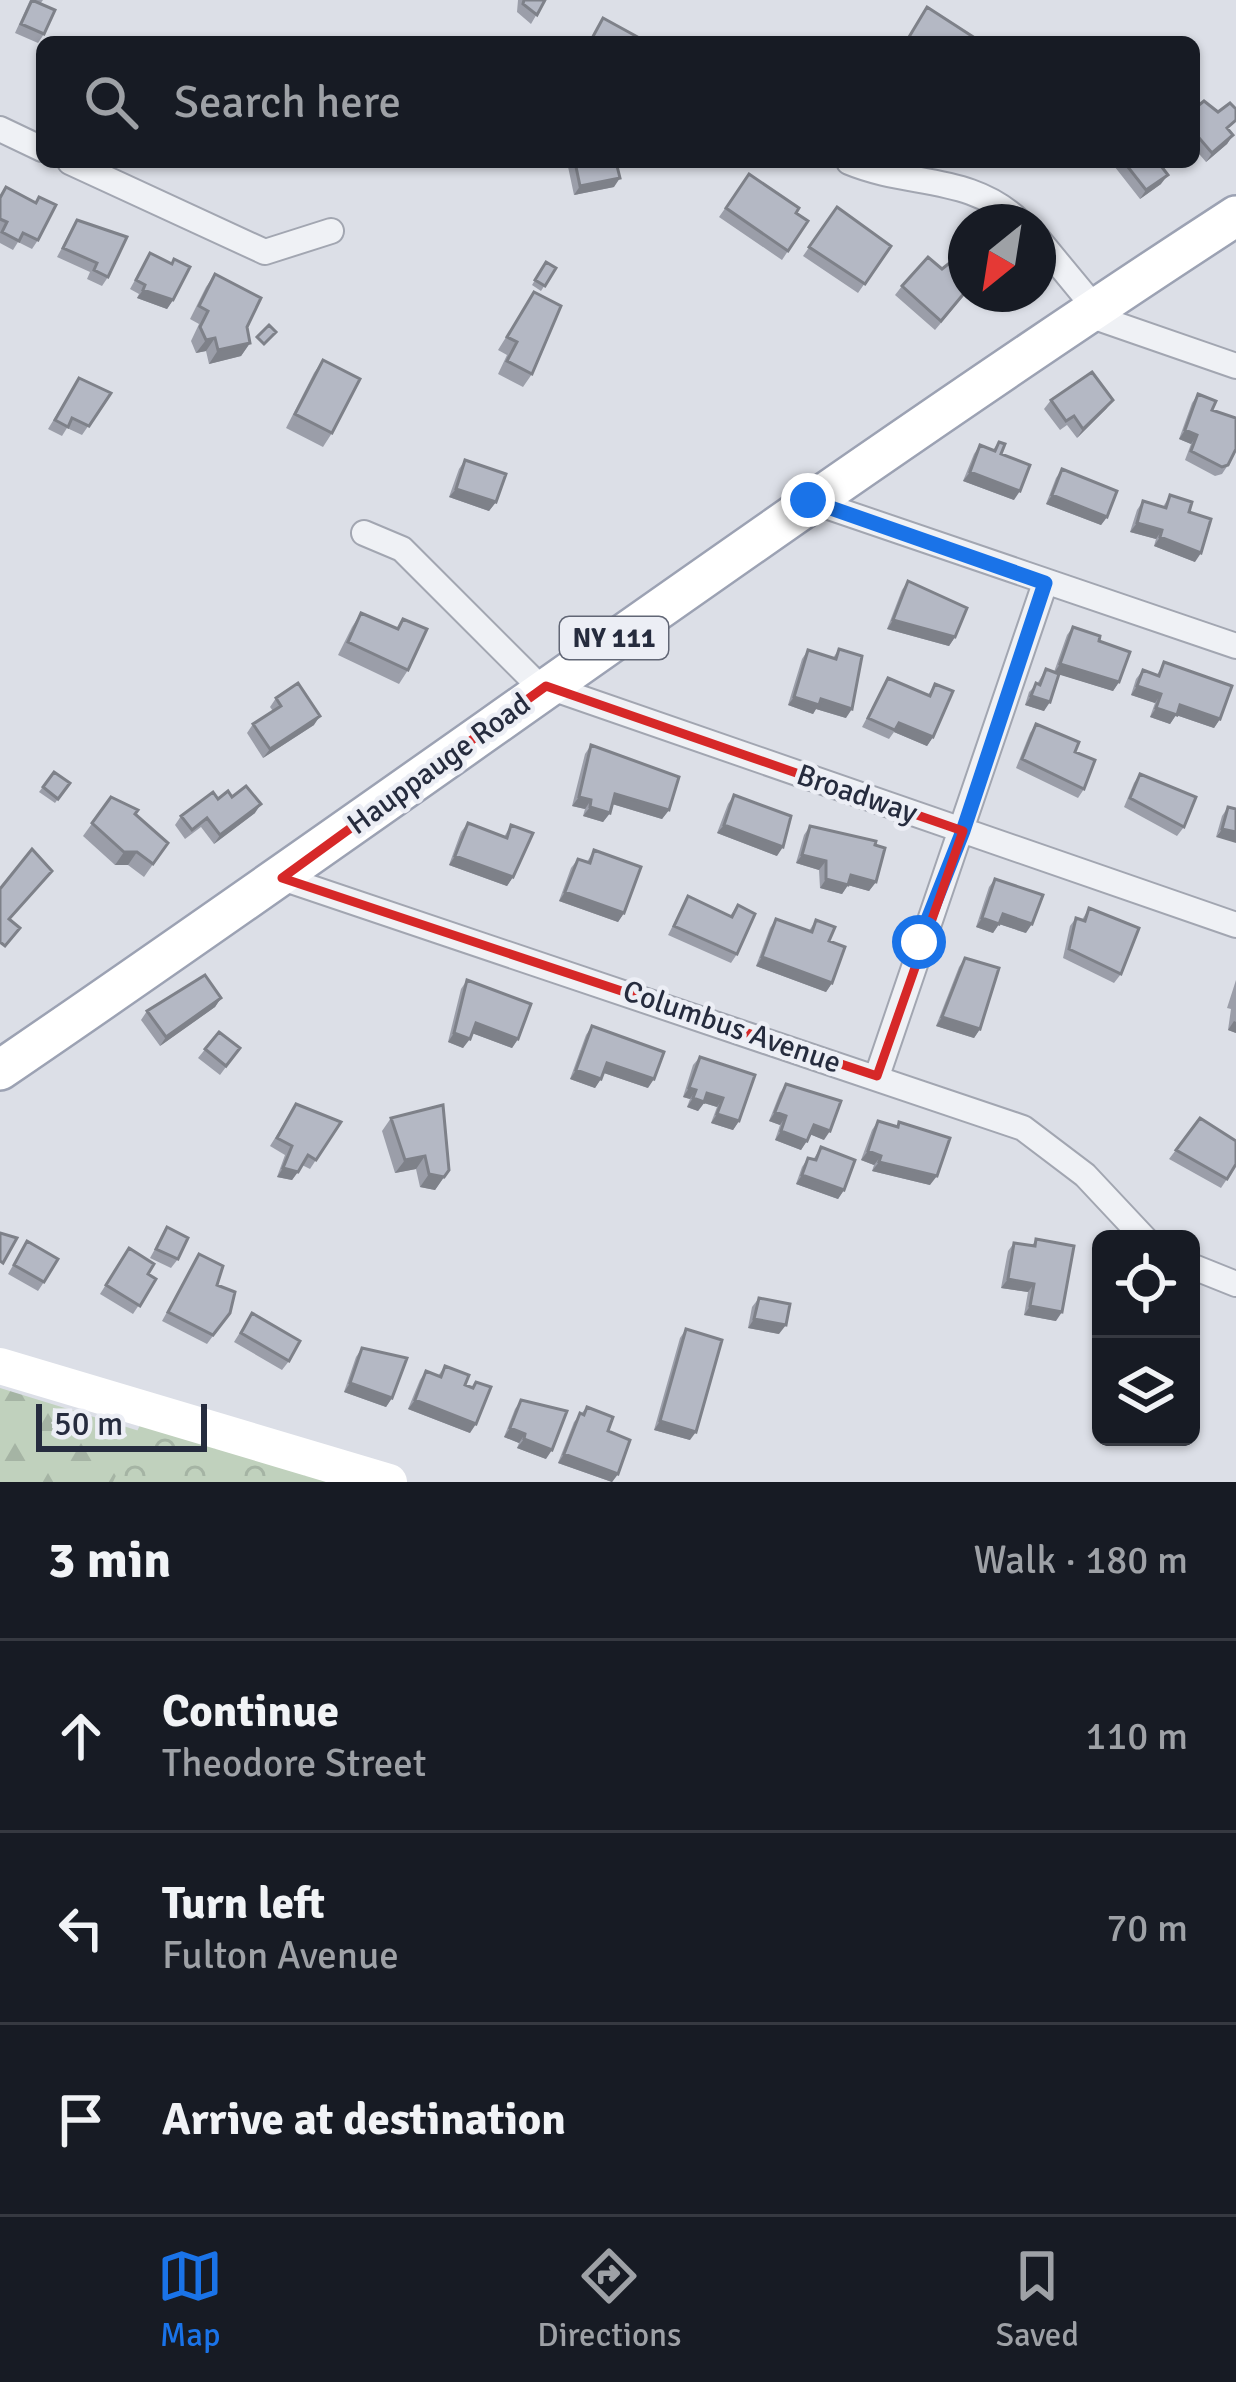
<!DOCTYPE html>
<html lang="en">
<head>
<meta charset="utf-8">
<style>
	body { margin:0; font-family:Signika,sans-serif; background:#242831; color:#f1f3f6 }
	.controls { position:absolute; right:36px; bottom:36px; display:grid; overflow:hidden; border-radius:18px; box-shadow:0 3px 9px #0004 }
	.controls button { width:108px; height:108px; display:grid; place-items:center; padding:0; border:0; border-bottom:3px solid #363941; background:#171b24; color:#f1f3f6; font:60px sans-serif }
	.compass { position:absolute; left:948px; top:204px; width:108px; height:108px; border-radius:50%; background:#171b24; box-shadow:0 3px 9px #0004; rotate:210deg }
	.scale { position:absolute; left:36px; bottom:30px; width:171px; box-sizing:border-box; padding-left:12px; border:6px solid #262c3e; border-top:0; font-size:33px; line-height:42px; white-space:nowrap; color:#262c3e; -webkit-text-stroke:9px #eceef5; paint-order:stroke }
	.stop { position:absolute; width:36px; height:36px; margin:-27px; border:9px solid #1a73e8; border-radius:50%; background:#fff }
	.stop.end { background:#1a73e8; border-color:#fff; box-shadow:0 3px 12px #0008 }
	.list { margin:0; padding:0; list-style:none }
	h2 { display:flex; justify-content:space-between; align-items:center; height:156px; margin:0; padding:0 48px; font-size:51px }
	h2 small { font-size:39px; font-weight:400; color:#9ea1a6 }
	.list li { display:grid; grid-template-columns:78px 1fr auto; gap:36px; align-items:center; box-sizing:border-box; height:192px; padding:0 48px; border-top:3px solid #363941 }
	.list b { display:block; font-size:45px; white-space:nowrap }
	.list p { margin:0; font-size:39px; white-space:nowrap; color:#9ea1a6 }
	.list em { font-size:39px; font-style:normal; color:#9ea1a6 }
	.icon { flex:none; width:66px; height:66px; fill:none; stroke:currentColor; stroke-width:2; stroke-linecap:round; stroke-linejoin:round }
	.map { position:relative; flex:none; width:1236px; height:1482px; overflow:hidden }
	.search { position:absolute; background:#171b24; box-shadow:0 3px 9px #0004; left:36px; right:36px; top:36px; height:132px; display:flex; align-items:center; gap:30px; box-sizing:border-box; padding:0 42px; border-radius:18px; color:#9ea1a6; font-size:45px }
	.sheet { height:732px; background:#171b24 }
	nav { display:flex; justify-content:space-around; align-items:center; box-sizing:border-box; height:168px; border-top:3px solid #363941; background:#171b24; font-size:33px; color:#9ea1a6 }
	nav a { display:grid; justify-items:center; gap:6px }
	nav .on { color:#1a73e8 }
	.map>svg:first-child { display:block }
	.forest { fill:url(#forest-firs) }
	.park { fill:url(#park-crowns) }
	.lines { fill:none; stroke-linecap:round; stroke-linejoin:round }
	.street-casing { stroke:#a2a6b1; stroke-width:28 }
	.primary-casing { stroke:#9ca2b3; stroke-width:44 }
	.street { stroke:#eff1f5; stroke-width:24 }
	.secondary { stroke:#fff; stroke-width:36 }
	.primary { stroke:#fff; stroke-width:39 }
	.wall { fill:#9b9ea9 }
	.shaded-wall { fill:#7e8189 }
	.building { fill:#b4b8c4; stroke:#7e8189; stroke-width:3 }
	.route { stroke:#1a73e8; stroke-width:15 }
	.marked { fill:none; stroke:#d62828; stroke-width:9; stroke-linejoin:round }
	.labels { text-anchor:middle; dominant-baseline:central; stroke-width:9; stroke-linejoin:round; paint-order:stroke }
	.shield { fill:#eceef5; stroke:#616675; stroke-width:3 }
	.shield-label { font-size:27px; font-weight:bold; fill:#262c3e }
	.street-label { font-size:30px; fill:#262c3e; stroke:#eceef5 }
</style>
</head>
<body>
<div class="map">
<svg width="1236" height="1482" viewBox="0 0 1236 1482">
	<defs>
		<pattern id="forest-firs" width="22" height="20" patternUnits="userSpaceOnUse" patternTransform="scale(3)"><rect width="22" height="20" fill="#c0d1bd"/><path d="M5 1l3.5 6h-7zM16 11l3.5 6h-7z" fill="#a5b4a4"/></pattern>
		<pattern id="park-crowns" width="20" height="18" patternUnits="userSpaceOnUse" patternTransform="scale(3)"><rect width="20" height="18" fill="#c0d1bd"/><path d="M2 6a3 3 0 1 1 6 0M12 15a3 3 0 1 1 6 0" fill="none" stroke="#a5b4a4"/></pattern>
	</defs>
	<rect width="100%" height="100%" fill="#dcdfe7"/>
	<path class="forest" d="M0 1388 305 1482H0Z"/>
	<path class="park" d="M141 1423 334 1482H113Z"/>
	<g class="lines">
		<defs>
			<path id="street" d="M0 129 42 149
				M70 162 265 252 331 231
				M849 162C909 187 970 174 1020 222
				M1038 239 1095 308
				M1086 314 1236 366
				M808 500 1236 646
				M364 533 402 549 542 689
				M546 686 1236 925
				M282 878 1023 1128 1085 1175 1145 1239
				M877 1076 1045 583
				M1191 1266 1236 1284"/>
			<path id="primary" d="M0 1070C414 788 816 489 1236 216"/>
		</defs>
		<use href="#street" class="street-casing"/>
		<use href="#primary" class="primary-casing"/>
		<use href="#street" class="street"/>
		<path class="secondary" d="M0 1366 389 1482"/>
		<use href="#primary" class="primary"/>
	</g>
	<path class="wall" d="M30 0H43L40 4 44 34 38 43 15 33Z
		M518 0H545L531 24 517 12Z
		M1194 109 1228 130 1233 135 1227 144 1206 162 1194 148Z
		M567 162H616L614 187 574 195Z
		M1111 162H1158L1161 184 1140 199Z
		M749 174 808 221 782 260 719 217Z
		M6 187 38 240 32 249 18 242 13 250 0 243V195Z
		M837 207 891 246 858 293 803 256Z
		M77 220 108 277 102 286 87 279 90 272 57 257Z
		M150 253 173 300 167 309 137 298 139 294 130 289Z
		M546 262 556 268 541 291 532 285Z
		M942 269 966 293 935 330 895 295 902 286Z
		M215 274 247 327 250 343 241 356 209 364 206 351 196 353 191 341 199 324 190 319 206 287Z
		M534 292 532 374 523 387 498 374 507 355 498 350Z
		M323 360 332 433 323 447 286 428 314 373Z
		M79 378 111 393 82 435 67 428 62 436 48 429Z
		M1198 394 1212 410 1228 465 1222 474 1215 476 1185 460 1191 444 1179 439 1192 403Z
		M1051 400H1113L1106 409 1077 438 1067 425 1060 430 1044 409Z
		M999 442 1014 500 963 481 974 454 980 445 993 450Z
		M465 460 496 502 489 511 449 497 459 469Z
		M1062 469 1107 517 1101 525 1046 504 1056 478Z
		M1170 495 1189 512 1195 562 1154 546 1156 539 1130 532 1137 510 1143 501 1163 507Z
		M908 581 955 637 949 646 887 629 902 590Z
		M361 613 396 629 403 619 408 670 399 684 338 655 352 627Z
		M1073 627 1099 641 1119 682 1113 691 1059 674 1044 711 1025 705 1029 692 1037 684 1046 669 1054 672 1067 635Z
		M839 649 846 718 816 709 813 714 788 705 802 659 808 650 833 658Z
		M1164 662 1220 719 1214 728 1176 715 1170 724 1150 717 1155 703 1131 695 1136 679 1143 670 1157 675Z
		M888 678 928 695 935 684 933 737 927 746 894 732 889 739 862 727Z
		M276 698 314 725 263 758 247 733 253 724 273 711 270 707Z
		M1036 724 1075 752 1084 789 1078 798 1016 768 1030 733Z
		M591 745 669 810 662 819 612 804 610 813 603 822 583 816 585 809 572 806 585 754Z
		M54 772 70 783 55 803 39 792Z
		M1140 774 1184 827 1177 836 1124 807 1134 783Z
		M734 795 777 856 717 833 728 804Z
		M111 797 168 843 144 877 128 865H115L83 836Z
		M232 797 255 813 214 844 201 827 185 839 175 825 181 816 218 799Z
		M1228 807 1236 809 1216 837 1222 816Z
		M468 823 504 837 511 825 513 877 507 886 449 865 461 832Z
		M810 826 875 845 876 882 869 891 848 885 842 894 820 888 819 870 796 863 804 835Z
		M594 850 624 913 618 922 559 901 571 868 578 859 587 862Z
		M995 879 1026 933 999 924 993 933 976 927 989 887Z
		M688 896 730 916 738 905 737 954 731 963 668 935Z
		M1089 908 1121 974 1114 983 1063 958 1070 926 1076 918 1082 920Z
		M776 919 809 931 816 920 829 941 832 983 826 992 756 966 770 928Z
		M965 958 980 1029 974 1038 936 1026 959 967Z
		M467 980 518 1039 512 1048 472 1033 463 1048 448 1042 461 989Z
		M1236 980V1033L1228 1030 1231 1009 1227 1008Z
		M221 998 215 1007 160 1046 141 1020 147 1011Z
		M592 1026 648 1088 604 1073 595 1088 570 1079 586 1035Z
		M219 1032 240 1048 220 1075 198 1058Z
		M700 1057 739 1121 733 1130 711 1123 717 1107 704 1103 698 1111 687 1107 690 1099 683 1097 693 1065Z
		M786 1084 824 1140 810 1134 801 1150 775 1140 780 1125 769 1121 780 1093Z
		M296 1104 341 1122 310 1169 302 1165 292 1180 277 1177 285 1155 270 1146Z
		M391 1118 449 1170 435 1190 420 1187 416 1169 395 1173 382 1131Z
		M1200 1118 1227 1179 1221 1188 1169 1159Z
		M878 1121 896 1127 899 1122 930 1185 872 1171 874 1165 861 1160 872 1130Z
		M821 1147 844 1190 838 1199 796 1184 802 1167 808 1158 813 1160Z
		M167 1227 178 1259 171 1268 150 1258Z
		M1036 1239 1056 1321 1024 1315 1028 1292 1001 1288 1008 1251 1014 1243 1032 1246Z
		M27 1241 44 1282 38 1291 8 1274Z
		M129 1248 148 1274 156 1279 133 1314 100 1294Z
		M199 1254 217 1285 230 1313 207 1344 162 1321Z
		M759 1298 779 1334 748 1328 752 1307Z
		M252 1313 289 1361 282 1370 234 1342Z
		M686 1329 690 1440 654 1430 680 1338Z
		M362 1348 392 1398 386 1407 344 1392 356 1357Z
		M445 1366 465 1385 472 1387 476 1382 470 1433 408 1409 420 1380 426 1371 438 1376Z
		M521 1400 546 1459 517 1448 519 1443 504 1437 515 1409Z
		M587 1407 608 1431 618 1474 612 1482 558 1463 574 1422Z"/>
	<path class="shaded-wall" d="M1233 135 1227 144 1206 162 1212 153Z
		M1168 175 1161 184 1140 199 1146 190Z
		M620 178 614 187 574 195 580 186Z
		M143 290 173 300 167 309 137 298Z
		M215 338 206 351 196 353 206 340Z
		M250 343 241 356 209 364 218 350Z
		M1113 400 1106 409 1077 438 1083 429Z
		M1185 430 1197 435 1191 444 1179 439Z
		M970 472 1020 491 1014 500 963 481Z
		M456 489 496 502 489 511 449 497Z
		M1052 495 1107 517 1101 525 1046 504Z
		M1137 523 1162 530 1156 539 1130 532Z
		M1160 537 1201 553 1195 562 1154 546Z
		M893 620 955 637 949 646 887 629Z
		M1060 664 1119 682 1113 691 1054 673Z
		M1137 686 1161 694 1155 703 1131 695Z
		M1031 696 1050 702 1044 711 1025 705Z
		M794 697 821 699 852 709 846 718 816 709 813 714 788 705Z
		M1180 705 1220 719 1214 728 1176 715 1170 724 1150 717 1156 708Z
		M320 716 314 725 263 758 270 749Z
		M899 723 933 737 927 746 894 732Z
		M615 794 669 810 662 819 609 803Z
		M579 797 591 800 585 809 572 806Z
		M261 804 255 813 214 844 220 835Z
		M590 807 610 813 603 822 583 816Z
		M724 825 783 847 777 856 717 833Z
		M1222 829 1236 832V843L1216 837Z
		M124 852H137L128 865H115Z
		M802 855 826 861 819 870 796 863Z
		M455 856 513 877 507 886 449 865Z
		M851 875 876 882 869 891 844 884Z
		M826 879 848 885 842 894 820 888Z
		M565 892 624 913 618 922 559 901Z
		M1003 914 1032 924 1026 933 999 924 993 933 976 927 982 918Z
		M762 957 832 983 826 992 756 966Z
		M221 998 215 1007 160 1046 166 1037Z
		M942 1017 980 1029 974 1038 936 1026Z
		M1234 1021 1236 1022V1033L1228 1030Z
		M476 1023 518 1039 512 1048 469 1032Z
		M454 1033 470 1039 463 1048 448 1042Z
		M607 1063 654 1079 648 1088 601 1072Z
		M576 1070 601 1079 595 1088 570 1079Z
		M689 1088 696 1090 690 1099 683 1097Z
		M707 1093 723 1098 717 1107 704 1103 698 1111 687 1107 693 1098Z
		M775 1112 786 1116 780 1125 769 1121Z
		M717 1114 739 1121 733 1130 711 1123Z
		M814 1125 830 1131 824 1140 807 1133Z
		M781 1131 807 1141 801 1150 775 1140Z
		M868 1151 881 1156 874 1165 861 1160Z
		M425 1156 416 1169 395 1173 405 1160Z
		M879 1162 937 1176 930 1185 872 1171Z
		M283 1168 298 1172 292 1180 277 1177Z
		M429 1174 444 1177 435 1190 420 1187Z
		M802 1175 844 1190 838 1199 796 1184Z
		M1008 1279 1034 1284 1028 1292 1001 1288Z
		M1030 1306 1062 1312 1056 1321 1024 1315Z
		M754 1319 786 1325 779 1334 748 1328Z
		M350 1383 392 1398 386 1407 344 1392Z
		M415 1400 476 1424 470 1433 408 1409Z
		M660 1421 696 1432 690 1440 654 1430Z
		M510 1428 525 1434 519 1443 504 1437Z
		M524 1439 552 1450 546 1459 517 1448Z
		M564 1454 618 1474 612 1482 558 1463Z"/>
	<path class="building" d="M32 0 55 10 44 34 21 24Z
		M524 0H545L537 15 523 4Z
		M927 7 978 40 976 42H906Z
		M603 18 645 41 644 42H590Z
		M1204 101 1218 112 1230 103 1236 109V120L1227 128 1233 135 1212 153 1194 132V109Z
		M575 162H616L620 178 580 186Z
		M1124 162H1158L1168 175 1146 190Z
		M749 174 799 208 796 213 808 221 788 251 726 208Z
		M6 187 36 203 39 197 56 205 38 240 23 233 19 241 2 232 7 222 0 219V198Z
		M837 207 891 246 865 284 809 247Z
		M77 220 127 237 108 277 94 270 97 263 63 248Z
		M966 250V291L941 321 902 286 928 257 942 269Z
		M150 253 172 264 174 259 190 267 173 300 143 290 145 285 136 280Z
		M546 262 556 268 545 286 535 280Z
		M215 274 261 298 247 327 250 343 218 350 215 338 206 340 200 327 208 311 199 306Z
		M534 292 561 306 532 374 507 361 517 342 507 337Z
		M269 325 276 332 264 344 257 337Z
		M323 360 360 379 332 433 295 414Z
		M1092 372 1113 400 1083 429 1074 416 1066 421 1051 400Z
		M79 378 111 393 89 426 72 418 68 427 55 420Z
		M1198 394 1216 401 1212 410 1236 418V449L1228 465 1222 467 1191 451 1197 435 1185 430Z
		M999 442 1005 444 1001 454 1030 465 1020 491 970 472 980 445 995 451Z
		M465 460 506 474 496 502 456 489Z
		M1062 469 1117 491 1107 517 1052 495Z
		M1170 495 1192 502 1189 512 1211 519 1201 553 1160 537 1162 530 1137 523 1143 501 1166 508Z
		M908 581 967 608 955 637 893 620Z
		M361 613 398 629 403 619 427 629 408 670 348 642Z
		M1073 627 1100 636 1099 641 1130 652 1119 682 1060 664Z
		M839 649 862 656 852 709 821 699 819 705 794 697 808 650 836 659Z
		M1164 662 1232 686 1220 719 1180 705 1177 715 1156 708 1161 694 1137 686 1143 670 1159 676Z
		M1046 669 1059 674 1050 702 1031 696 1036 683 1040 685Z
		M888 678 930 696 935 684 953 691 933 737 899 723 895 730 868 718Z
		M298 683 320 716 270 749 253 724 281 706 276 698Z
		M1036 724 1079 742 1075 752 1095 760 1084 789 1022 759Z
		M591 745 679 777 669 810 615 794 610 813 590 807 591 800 579 797Z
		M54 772 70 783 58 799 43 787Z
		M1140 774 1196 797 1184 827 1130 798Z
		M246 786 261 804 220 835 207 818 192 830 181 816 213 792 218 799 228 791 232 797Z
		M734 795 791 816 783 847 724 825Z
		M111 797 138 810 135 814 168 843 153 864 137 852H124L92 823Z
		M1228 807 1236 809V832L1222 829Z
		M468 823 507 838 511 825 533 833 513 877 455 856Z
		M810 826 876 841 875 845 885 848 876 882 851 875 848 885 826 879V861L802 855Z
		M32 849 52 871 9 919 20 928 5 946 0 942V889Z
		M594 850 641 867 624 913 565 892 578 859 590 863Z
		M995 879 1043 895 1032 924 1003 914 999 924 982 918Z
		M688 896 732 917 738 905 755 914 737 954 674 926Z
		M1089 908 1139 928 1121 974 1069 949 1076 918 1085 921Z
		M776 919 812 932 816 920 835 927 829 941 845 947 832 983 762 957Z
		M965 958 999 968 980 1029 942 1017Z
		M205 975 221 998 166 1037 147 1011Z
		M467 980 531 1004 518 1039 476 1023 470 1039 454 1033Z
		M592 1026 664 1052 654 1079 607 1063 601 1079 576 1070Z
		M219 1032 240 1048 226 1066 205 1049Z
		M700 1057 755 1075 739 1121 717 1114 723 1098 707 1093 704 1102 693 1098 696 1090 689 1088Z
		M786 1084 841 1101 830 1131 814 1125 807 1141 781 1131 786 1116 775 1112Z
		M296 1104 341 1122 316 1160 308 1155 298 1172 283 1168 292 1146 277 1138Z
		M443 1105 449 1170 444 1177 429 1174 425 1156 405 1160 391 1118Z
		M1200 1118 1236 1141V1164L1227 1179 1176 1150Z
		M878 1121 898 1127 899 1122 950 1138 937 1176 879 1162 881 1156 868 1151Z
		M821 1147 855 1160 844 1190 802 1175 808 1158 816 1160Z
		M167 1227 188 1238 178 1259 156 1249Z
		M0 1233 17 1238 3 1263 0 1261Z
		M1036 1239 1074 1246 1062 1312 1030 1306 1034 1284 1008 1279 1014 1243 1035 1246Z
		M27 1241 58 1259 44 1282 14 1265Z
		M129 1248 154 1264 148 1274 156 1279 140 1306 106 1285Z
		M199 1254 223 1266 217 1285 235 1292 230 1313 213 1335 168 1312Z
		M759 1298 790 1304 786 1325 754 1319Z
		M252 1313 300 1341 289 1361 241 1333Z
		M686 1329 722 1340 696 1432 660 1421Z
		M362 1348 407 1358 392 1398 350 1383Z
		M445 1366 469 1375 465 1385 473 1388 476 1382 491 1387 476 1424 415 1400 426 1371 441 1377Z
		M521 1400 567 1411 552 1450 524 1439 525 1434 510 1428Z
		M587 1407 613 1417 608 1431 630 1440 618 1474 564 1454 580 1413 584 1415Z"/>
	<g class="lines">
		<path class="route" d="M808 500 1045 583 963 831 919 942"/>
	</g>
	<path class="marked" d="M546 686 963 831 877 1076 282 878Z"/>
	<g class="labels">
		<rect class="shield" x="560" y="617" width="108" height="42" rx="9"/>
		<g class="shield-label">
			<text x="614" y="638">NY 111</text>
		</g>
		<g class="street-label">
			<text transform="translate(439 764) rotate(-36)">Hauppauge Road</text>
			<text transform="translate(857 794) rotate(19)">Broadway</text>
			<text transform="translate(732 1027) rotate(19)">Columbus Avenue</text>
		</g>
	</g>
</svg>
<div class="controls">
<button><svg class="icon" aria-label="locate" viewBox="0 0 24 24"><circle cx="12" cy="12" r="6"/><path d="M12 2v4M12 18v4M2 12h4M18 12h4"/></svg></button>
<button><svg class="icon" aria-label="layers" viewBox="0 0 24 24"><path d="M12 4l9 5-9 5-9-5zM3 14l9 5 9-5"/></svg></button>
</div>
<svg class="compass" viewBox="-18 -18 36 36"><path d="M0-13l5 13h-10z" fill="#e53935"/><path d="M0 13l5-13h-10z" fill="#9ea1a6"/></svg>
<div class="scale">50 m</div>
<div class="stop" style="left:919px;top:942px"></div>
<div class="stop end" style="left:808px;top:500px"></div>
<div class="search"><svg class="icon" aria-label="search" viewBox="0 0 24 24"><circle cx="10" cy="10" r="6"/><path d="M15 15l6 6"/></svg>Search here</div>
</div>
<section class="sheet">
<h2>3 min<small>Walk · 180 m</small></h2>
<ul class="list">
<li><svg class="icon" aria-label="ahead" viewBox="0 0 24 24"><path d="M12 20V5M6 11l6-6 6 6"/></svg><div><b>Continue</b><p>Theodore Street</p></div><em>110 m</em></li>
<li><svg class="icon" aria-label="left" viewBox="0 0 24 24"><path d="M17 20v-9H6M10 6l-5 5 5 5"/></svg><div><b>Turn left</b><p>Fulton Avenue</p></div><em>70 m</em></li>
<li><svg class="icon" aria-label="arrive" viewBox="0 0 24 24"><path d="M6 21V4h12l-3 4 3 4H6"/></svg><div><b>Arrive at destination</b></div></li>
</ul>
</section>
<nav>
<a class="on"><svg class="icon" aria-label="map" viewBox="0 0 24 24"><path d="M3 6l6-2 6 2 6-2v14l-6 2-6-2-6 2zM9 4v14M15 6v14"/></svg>Map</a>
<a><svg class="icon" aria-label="directions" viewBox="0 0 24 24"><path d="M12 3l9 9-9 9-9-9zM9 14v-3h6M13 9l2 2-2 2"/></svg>Directions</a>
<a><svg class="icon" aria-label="saved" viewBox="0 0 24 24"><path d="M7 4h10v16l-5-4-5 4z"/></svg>Saved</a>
</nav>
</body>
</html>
